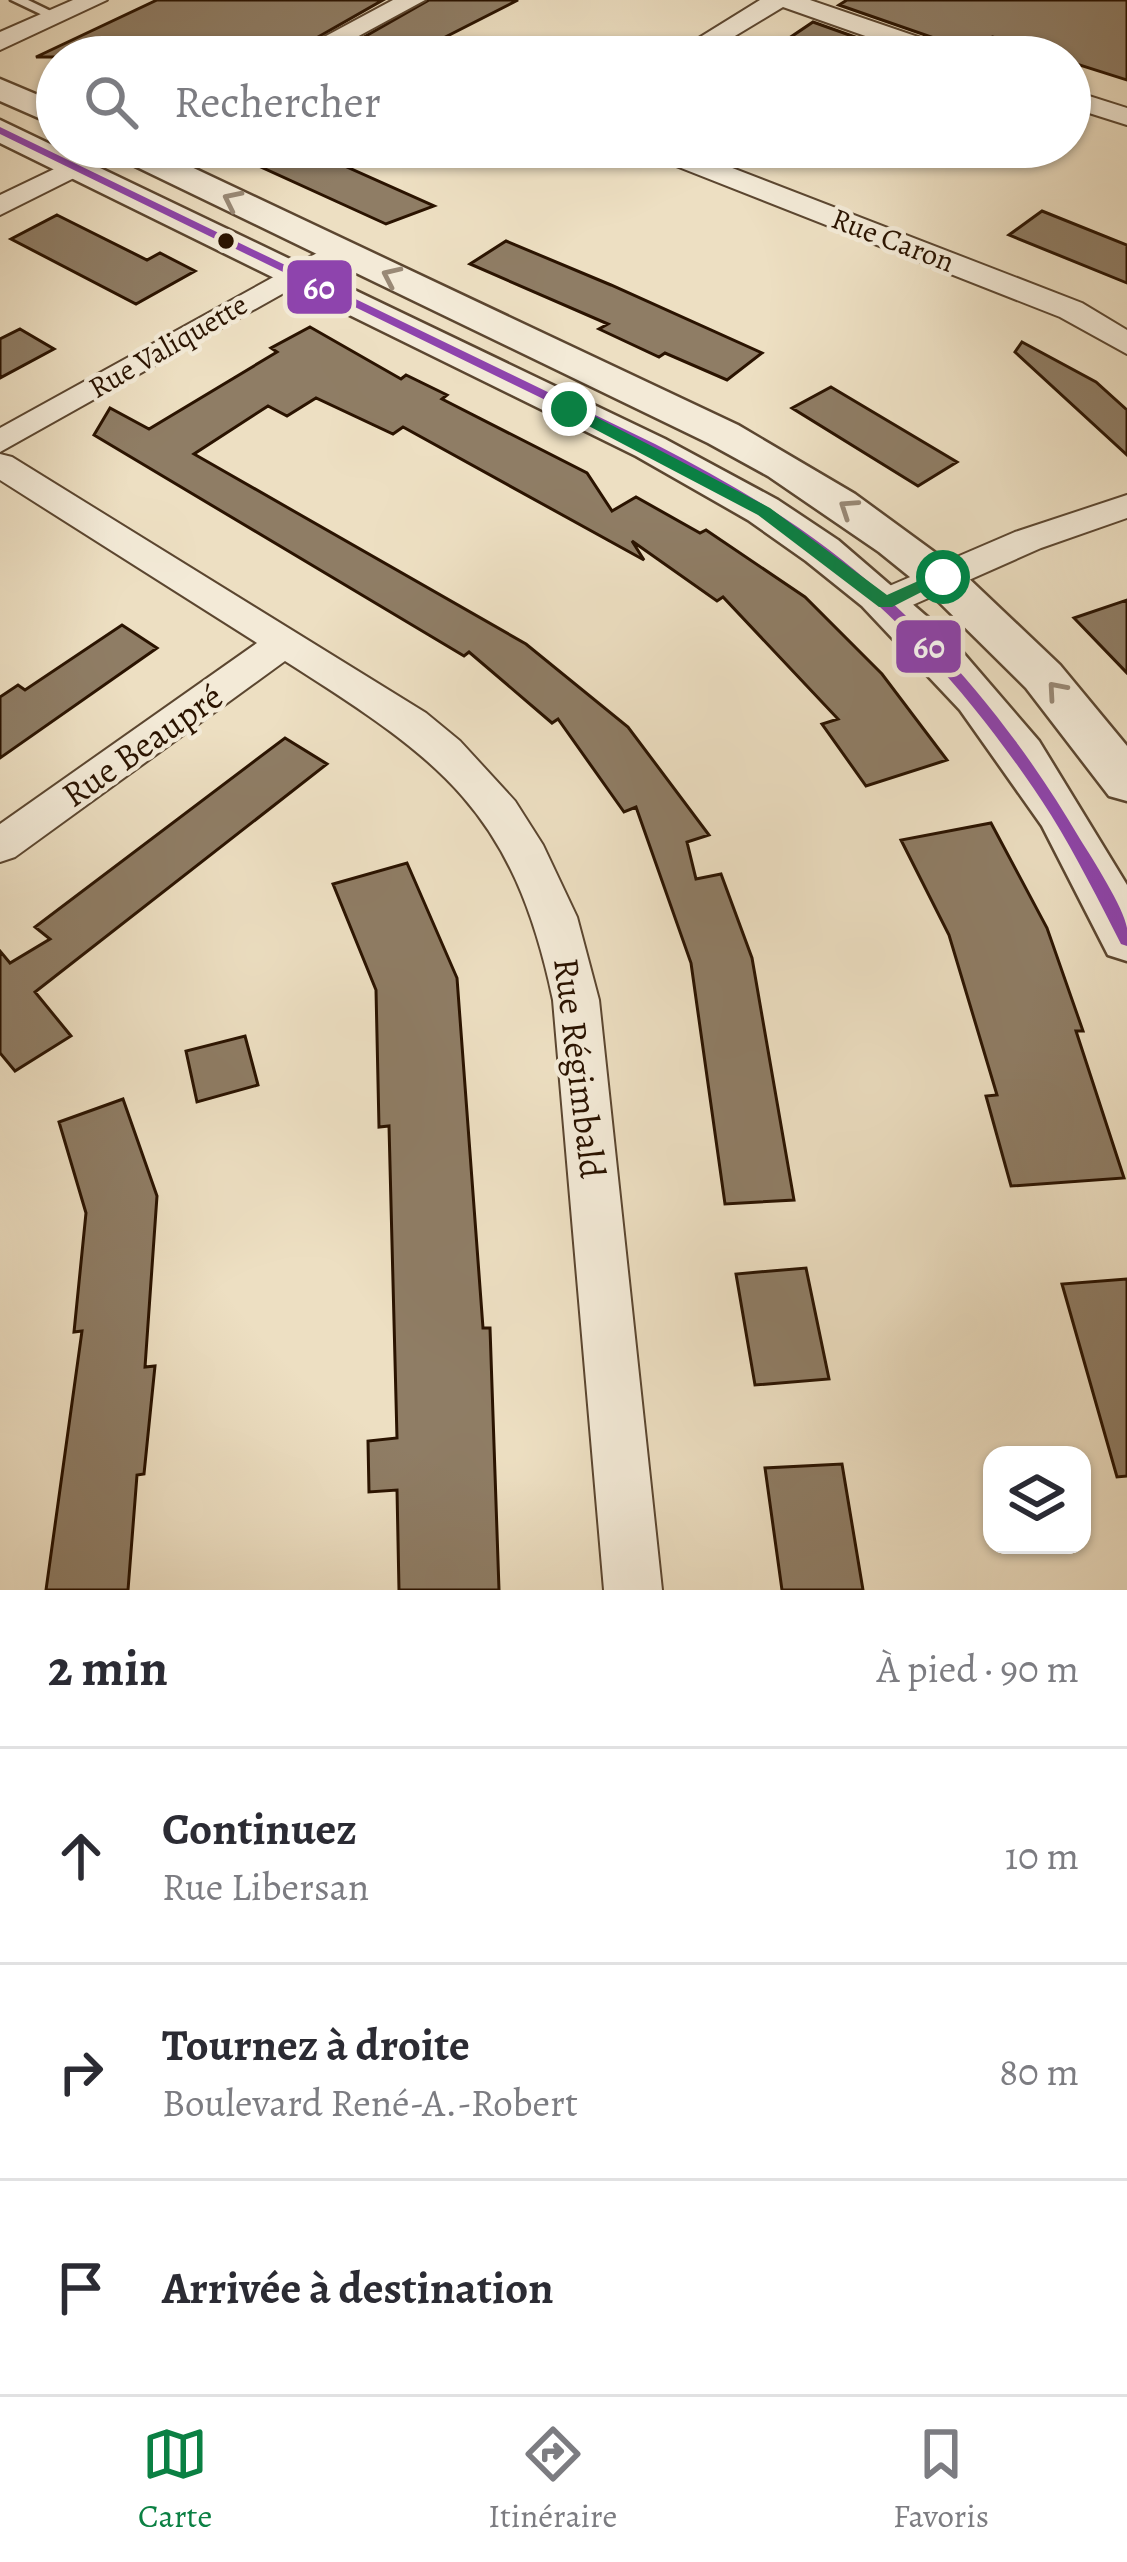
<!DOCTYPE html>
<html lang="fr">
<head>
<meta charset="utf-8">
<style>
	body { margin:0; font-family:Alegreya,serif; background:#f7f7f7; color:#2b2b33 }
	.controls { position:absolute; right:36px; bottom:36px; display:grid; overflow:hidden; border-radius:24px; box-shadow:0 3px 9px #0004 }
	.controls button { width:108px; height:108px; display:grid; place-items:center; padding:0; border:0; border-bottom:3px solid #e1e1e2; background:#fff; color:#2b2b33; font:60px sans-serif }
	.stop { position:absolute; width:36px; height:36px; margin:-27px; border:9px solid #0b8043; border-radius:50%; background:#fff }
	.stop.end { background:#0b8043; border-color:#fff; box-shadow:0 3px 12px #0008 }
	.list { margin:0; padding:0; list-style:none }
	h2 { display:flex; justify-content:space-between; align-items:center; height:156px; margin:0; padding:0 48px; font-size:51px }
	h2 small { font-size:39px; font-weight:400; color:#7c7c81 }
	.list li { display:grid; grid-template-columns:78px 1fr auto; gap:36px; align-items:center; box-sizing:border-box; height:216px; padding:0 48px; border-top:3px solid #e1e1e2 }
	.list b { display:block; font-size:45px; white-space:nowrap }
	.list p { margin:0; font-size:39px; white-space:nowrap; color:#7c7c81 }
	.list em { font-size:39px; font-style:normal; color:#7c7c81 }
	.icon { flex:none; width:66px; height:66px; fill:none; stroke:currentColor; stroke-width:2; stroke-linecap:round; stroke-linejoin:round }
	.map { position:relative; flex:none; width:1127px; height:1590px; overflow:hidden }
	.search { position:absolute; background:#fff; box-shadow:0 3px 9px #0004; left:36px; right:36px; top:36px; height:132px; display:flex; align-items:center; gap:30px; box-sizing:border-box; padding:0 42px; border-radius:66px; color:#7c7c81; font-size:45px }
	.sheet { height:804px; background:#fff }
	nav { display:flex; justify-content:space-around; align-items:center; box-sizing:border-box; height:168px; border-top:3px solid #e1e1e2; background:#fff; font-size:33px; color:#7c7c81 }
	nav a { display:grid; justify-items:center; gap:6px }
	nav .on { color:#0b8043 }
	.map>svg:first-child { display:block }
	.building { fill:#8f7d65; stroke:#2a1300; stroke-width:3 }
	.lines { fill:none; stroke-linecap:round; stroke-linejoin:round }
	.service-casing { stroke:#5b4630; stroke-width:5 }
	.minor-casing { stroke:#5b4630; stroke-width:4 }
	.tertiary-casing { stroke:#5b4630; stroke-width:5 }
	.service { fill:#f3ead7; fill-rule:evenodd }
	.minor { fill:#f3ead7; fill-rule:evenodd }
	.tertiary { fill:#f3ead7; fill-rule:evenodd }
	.bus-1-casing { stroke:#f3ead7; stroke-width:9 }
	.bus-1 { fill:#8e44ad; fill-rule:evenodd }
	.oneway { stroke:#998976 }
	.route { fill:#0b8043 }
	.bus-dot { fill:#2a1300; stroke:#f3ead7; stroke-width:4.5 }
	.labels { text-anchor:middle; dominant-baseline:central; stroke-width:9; stroke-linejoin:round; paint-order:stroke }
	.far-street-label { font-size:30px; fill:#2a1300; stroke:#f3ead7 }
	.street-label { font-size:36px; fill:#2a1300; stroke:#f3ead7 }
	.line-badge { stroke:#f3ead7; stroke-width:4.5 }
	.badge-label { font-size:33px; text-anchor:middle; font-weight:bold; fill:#fff }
</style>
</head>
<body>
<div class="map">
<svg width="1127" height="1590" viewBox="0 0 1127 1590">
	<rect width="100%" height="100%" fill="#eddfc2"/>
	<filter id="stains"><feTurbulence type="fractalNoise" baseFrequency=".00167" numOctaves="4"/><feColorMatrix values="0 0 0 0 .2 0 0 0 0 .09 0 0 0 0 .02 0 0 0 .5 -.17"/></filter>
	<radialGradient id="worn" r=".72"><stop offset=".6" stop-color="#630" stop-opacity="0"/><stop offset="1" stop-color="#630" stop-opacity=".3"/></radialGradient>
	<path class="building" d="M157 0H383L283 57H36Z
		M429 0H518L406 57H329Z
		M847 0H1127V80L1070 62V57L993 37 990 57H967L960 47 839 5Z
		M813 22 911 57H761Z
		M217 147H302L434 206 386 224Z
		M1042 211 1127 245V283L1009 235Z
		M57 215 147 260 160 253 195 271 136 304 11 239Z
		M506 241 611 285 762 353 727 380 665 353 659 357 599 329 608 324 470 264Z
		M310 327 401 379 406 375 447 395 442 399 587 473 612 511 636 497 700 533 706 530 805 597 882 674 947 760 866 786 822 724 838 719 723 597 717 601 632 541 644 560 403 427 393 434 316 398 287 416 268 406 194 454 526 644 628 727 709 835 687 842 696 879 721 874 752 958 794 1200 725 1204 691 963 636 807 624 812 558 719 552 723 469 652 464 656 94 435 110 408 149 429 277 352 271 348Z
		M20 329 54 349 0 378V339Z
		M1022 342 1096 382 1127 410V455L1015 352Z
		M831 387 957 462 918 486 792 408Z
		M1127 600V673L1074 618Z
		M122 625 157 648 0 758V697L18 685 25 690Z
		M285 738 327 764 35 992 71 1036 15 1071 0 1053V951L10 963 50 939 35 927Z
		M991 823 1047 928 1083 1031H1076L1124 1178 1011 1186 986 1096 997 1095 949 935 901 840Z
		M407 863 457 978 483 1328H490L499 1590H399L397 1490 369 1492 368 1441 397 1438 389 1126 379 1127 376 990 333 884Z
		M245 1036 258 1085 197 1102 186 1051Z
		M123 1099 157 1196 145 1367 155 1366 144 1474 137 1475 128 1590H46L82 1331 74 1332 86 1213 59 1122Z
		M806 1268 829 1379 755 1385 736 1274Z
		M1127 1279V1476L1117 1477 1062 1284Z
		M842 1464 863 1590H782L765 1468Z"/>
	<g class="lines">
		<defs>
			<path id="service" d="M11 0H28L63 17 53 20Z"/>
			<path id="minor" d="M73 0H107L0 50V32Z
				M393 0H425L320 57H287Z
				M760 0H810L959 51 963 57H925L783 7 700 57H668Z
				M1070 90 1127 108V125L1070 107Z
				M100 147H136L0 215V195Z
				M639 147H678L1082 303 1127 330V354L1060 317 643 153Z
				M337 242 352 251 348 257 0 452V428Z
				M0 454 12 457 426 713 460 741 515 801 543 845 577 917 599 1000 662 1590H604L553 1000C513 810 441 760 285 661L15 857 0 862V824L257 643 0 480Z
				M1127 495V518L1041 548 899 611 886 615 873 611 867 602 873 593 1015 532Z"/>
			<path id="tertiary" d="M0 79 57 103V126L0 101Z
				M0 120 665 439 778 500 838 540 946 633 1039 741 1127 885V961L1108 955 1042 826 960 710 862 606 806 561 748 520 636 456 0 143Z
				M105 147H149L738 425 855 494 963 573 1060 665 1127 746V801L1109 796 1026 688 931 594 879 552 768 476 708 443 110 154Z"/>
		</defs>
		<use href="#service" class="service-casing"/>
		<use href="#minor" class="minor-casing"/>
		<use href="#tertiary" class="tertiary-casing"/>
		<use href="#service" class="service"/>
		<use href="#minor" class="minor"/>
		<use href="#tertiary" class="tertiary"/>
		<defs>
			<path id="bus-1" d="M0 127 655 444C715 475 774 508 828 549 931 627 1015 728 1080 839 1092 858 1124 908 1127 928 1127 934 1127 940 1127 946L1121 944C1099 901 1077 857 1051 815 988 717 912 627 819 555 765 514 706 481 646 449L0 134Z"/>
		</defs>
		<use href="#bus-1" class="bus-1-casing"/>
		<use href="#bus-1" class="bus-1"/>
	</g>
	<defs><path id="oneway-chevron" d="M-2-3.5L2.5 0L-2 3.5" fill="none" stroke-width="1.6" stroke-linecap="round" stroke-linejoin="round" transform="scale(3)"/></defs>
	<g class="oneway">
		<use href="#oneway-chevron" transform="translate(232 200) rotate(-154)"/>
		<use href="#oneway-chevron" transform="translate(391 276) rotate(-155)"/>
		<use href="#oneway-chevron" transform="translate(848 508) rotate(-146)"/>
		<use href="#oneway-chevron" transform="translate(1056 690) rotate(-131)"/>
	</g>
	<path class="route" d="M564 406H575L770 508 887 595 936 573 951 577 892 607H879L758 515 564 413Z"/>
	<circle class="bus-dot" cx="226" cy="241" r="10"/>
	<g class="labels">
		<g class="far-street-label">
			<text transform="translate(893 240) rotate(21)">Rue Caron</text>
			<text transform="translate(168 346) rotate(-30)">Rue Valiquette</text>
		</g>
		<g class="street-label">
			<text transform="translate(142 745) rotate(-35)">Rue Beaupré</text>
			<text transform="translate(580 1068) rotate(83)">Rue Régimbald</text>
		</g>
	</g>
	<g class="line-badge">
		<rect x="285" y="258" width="69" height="58" rx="12" fill="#8e44ad"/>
		<rect x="894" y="618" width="69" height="57" rx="12" fill="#8e44ad"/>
	</g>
	<g class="badge-label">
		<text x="319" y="299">60</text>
		<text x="929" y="658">60</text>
	</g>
	<rect width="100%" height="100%" filter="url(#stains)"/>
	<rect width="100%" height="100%" fill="url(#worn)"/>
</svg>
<div class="controls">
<button><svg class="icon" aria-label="layers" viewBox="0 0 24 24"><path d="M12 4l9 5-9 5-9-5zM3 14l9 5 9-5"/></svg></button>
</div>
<div class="stop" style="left:943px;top:577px"></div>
<div class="stop end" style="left:569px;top:409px"></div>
<div class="search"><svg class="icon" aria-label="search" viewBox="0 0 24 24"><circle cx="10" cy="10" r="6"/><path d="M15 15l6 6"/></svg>Rechercher</div>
</div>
<section class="sheet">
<h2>2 min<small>À pied · 90 m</small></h2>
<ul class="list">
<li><svg class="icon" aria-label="ahead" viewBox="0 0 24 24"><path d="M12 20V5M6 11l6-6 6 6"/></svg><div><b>Continuez</b><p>Rue Libersan</p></div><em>10 m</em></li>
<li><svg class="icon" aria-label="right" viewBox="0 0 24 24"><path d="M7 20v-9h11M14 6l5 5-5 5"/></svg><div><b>Tournez à droite</b><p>Boulevard René-A.-Robert</p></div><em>80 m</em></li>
<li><svg class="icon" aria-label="arrive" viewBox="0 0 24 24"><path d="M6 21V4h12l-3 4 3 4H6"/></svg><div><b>Arrivée à destination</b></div></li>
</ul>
</section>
<nav>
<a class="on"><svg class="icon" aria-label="map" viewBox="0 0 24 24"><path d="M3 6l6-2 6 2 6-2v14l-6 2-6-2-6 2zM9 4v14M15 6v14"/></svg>Carte</a>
<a><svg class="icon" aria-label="directions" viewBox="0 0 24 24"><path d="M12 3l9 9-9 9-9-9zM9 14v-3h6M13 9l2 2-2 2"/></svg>Itinéraire</a>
<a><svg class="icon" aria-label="saved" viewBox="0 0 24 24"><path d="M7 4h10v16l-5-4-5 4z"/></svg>Favoris</a>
</nav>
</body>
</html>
